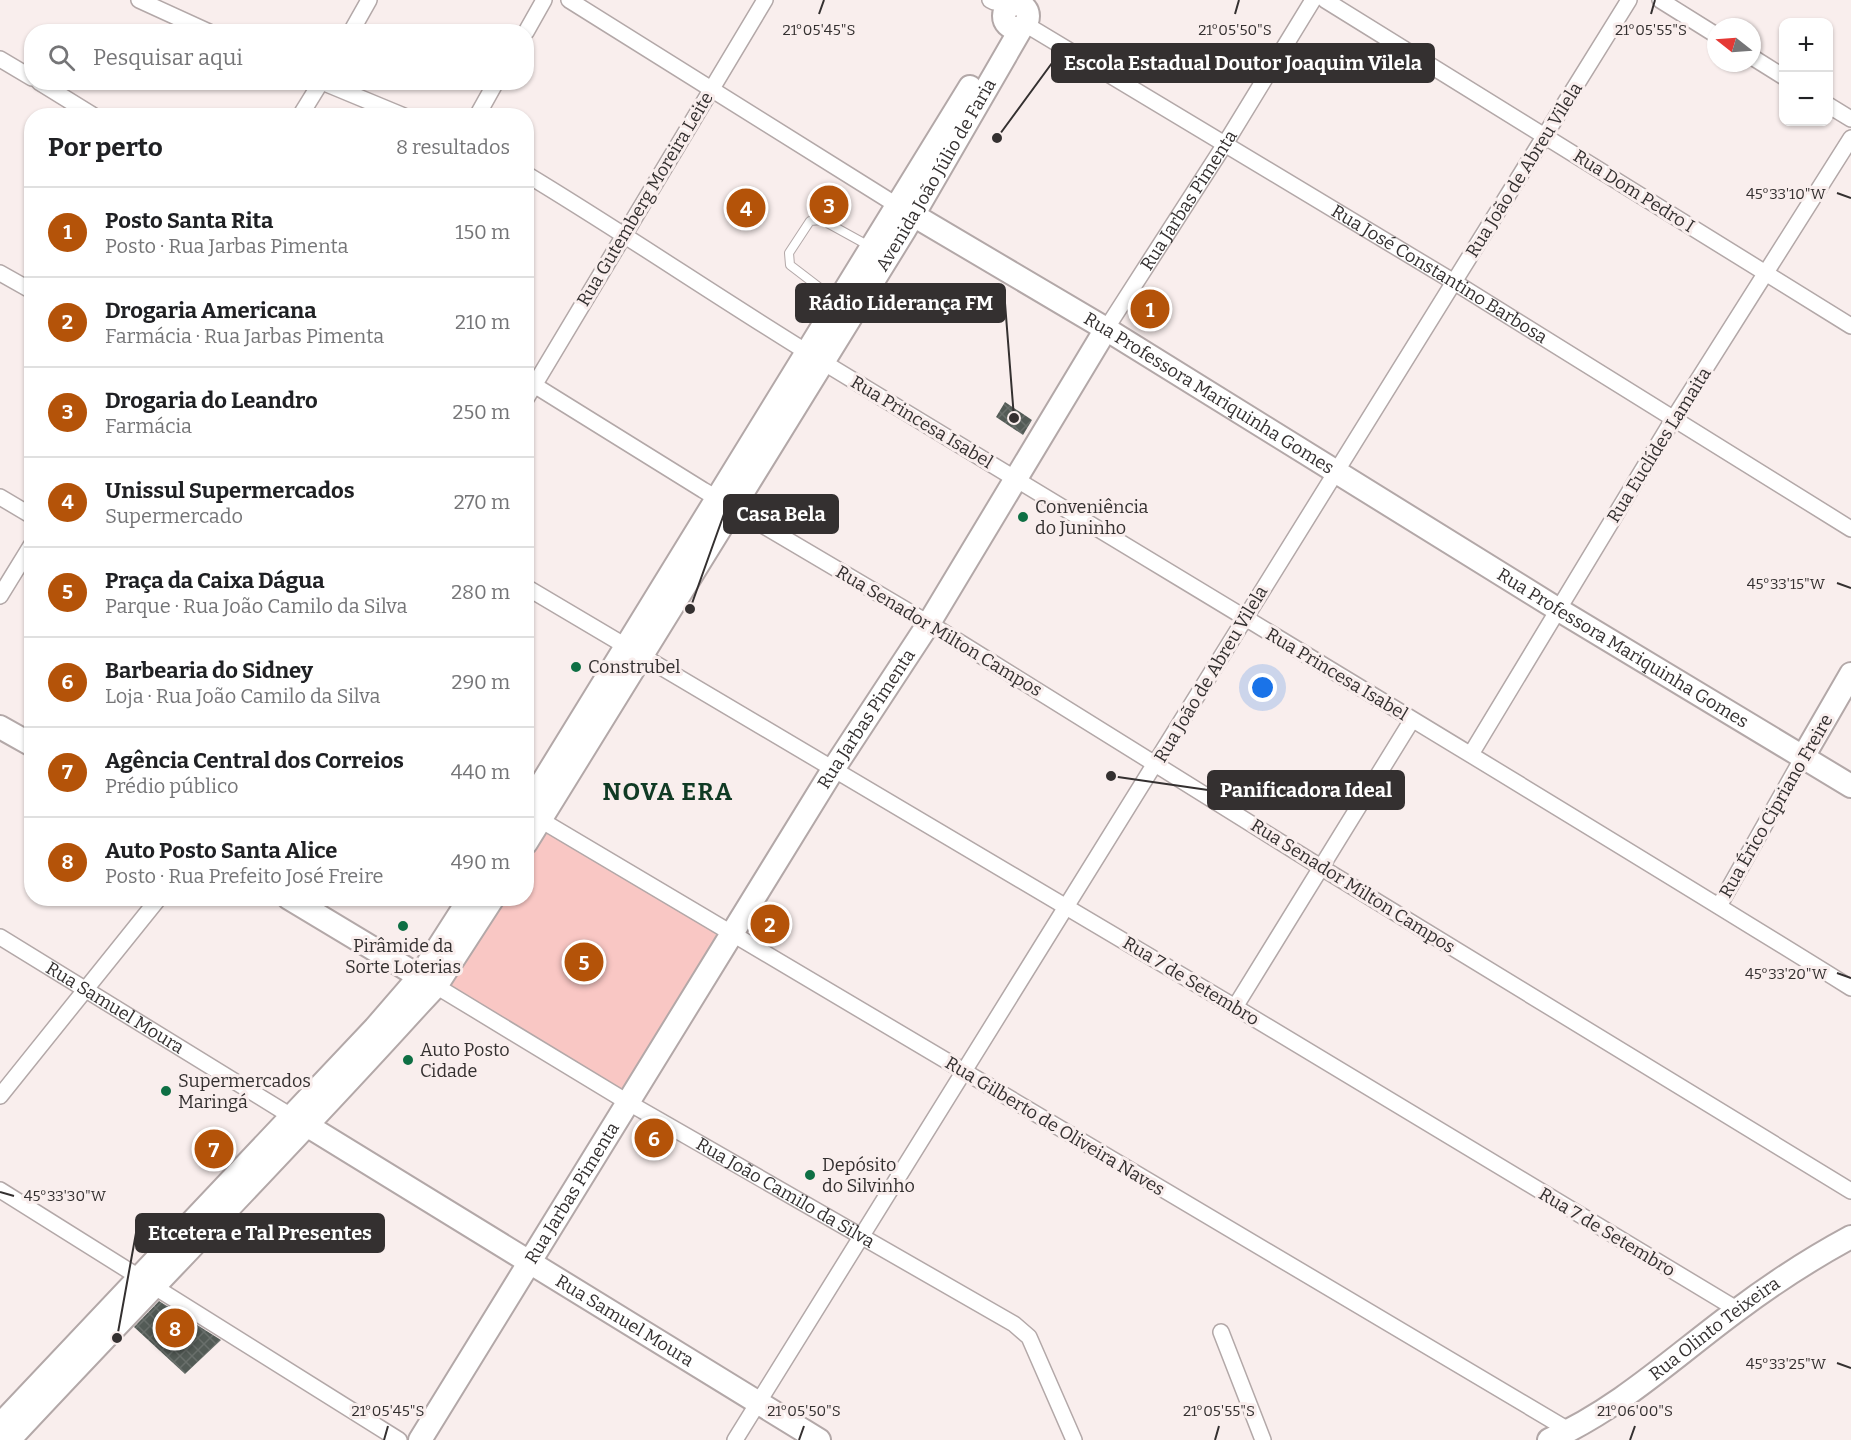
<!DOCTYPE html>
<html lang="pt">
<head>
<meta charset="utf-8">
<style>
	body { margin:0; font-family:Bitter,serif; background:#f6f6f6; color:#202124 }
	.controls { position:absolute; right:18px; top:18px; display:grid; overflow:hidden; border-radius:12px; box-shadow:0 2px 4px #0004 }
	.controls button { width:54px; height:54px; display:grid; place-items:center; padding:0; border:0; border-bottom:2px solid #e0e0e0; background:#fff; color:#202124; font:30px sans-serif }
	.compass { position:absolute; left:1707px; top:18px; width:54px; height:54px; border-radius:50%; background:#fff; box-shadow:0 2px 4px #0004; rotate:287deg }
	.you { position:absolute; left:1263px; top:688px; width:21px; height:21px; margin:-15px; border:4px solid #fff; border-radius:50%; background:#1a73e8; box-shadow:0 0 0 9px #1a73e833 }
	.badge { display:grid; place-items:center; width:39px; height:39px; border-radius:50%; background:#b45309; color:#fff; font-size:20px; font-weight:700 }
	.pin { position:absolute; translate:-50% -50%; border:3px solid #fff; box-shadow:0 2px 6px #0006 }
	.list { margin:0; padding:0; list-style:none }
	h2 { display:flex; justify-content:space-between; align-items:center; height:78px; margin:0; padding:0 24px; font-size:26px }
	h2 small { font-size:20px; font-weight:400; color:#757577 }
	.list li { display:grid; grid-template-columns:39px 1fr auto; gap:18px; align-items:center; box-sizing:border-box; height:90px; padding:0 24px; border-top:2px solid #e0e0e0 }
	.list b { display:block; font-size:22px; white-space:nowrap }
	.list p { margin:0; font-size:20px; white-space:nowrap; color:#757577 }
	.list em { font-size:20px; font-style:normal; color:#757577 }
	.icon { flex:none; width:33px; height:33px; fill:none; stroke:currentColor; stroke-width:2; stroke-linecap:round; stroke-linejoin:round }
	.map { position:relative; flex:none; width:1851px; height:1440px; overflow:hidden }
	.search { position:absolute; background:#fff; box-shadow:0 2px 4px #0004; left:24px; top:24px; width:510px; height:66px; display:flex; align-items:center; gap:15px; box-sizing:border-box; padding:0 21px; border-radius:24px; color:#757577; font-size:22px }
	.panel { position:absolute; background:#fff; box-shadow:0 2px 4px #0004; left:24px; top:108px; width:510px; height:798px; border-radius:24px }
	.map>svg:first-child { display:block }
	.green { fill:#f9c7c4 }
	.building { fill:url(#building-cross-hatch) }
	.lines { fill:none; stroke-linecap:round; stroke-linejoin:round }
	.lane-casing { stroke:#b3a8a8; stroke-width:10 }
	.street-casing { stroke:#b3a8a8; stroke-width:18 }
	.secondary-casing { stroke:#b3a8a8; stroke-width:26 }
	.lane { stroke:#fff; stroke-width:8 }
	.street { stroke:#fff; stroke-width:15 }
	.secondary { stroke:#fff; stroke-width:22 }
	.ticks { fill:none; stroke:#343030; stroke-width:2 }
	.poi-dot { fill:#0e6f44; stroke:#f9eeed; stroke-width:2 }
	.labels { text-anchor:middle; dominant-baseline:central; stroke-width:6; stroke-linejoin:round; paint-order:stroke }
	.street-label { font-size:18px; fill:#343030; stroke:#f9eeed }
	.poi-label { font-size:18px; fill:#343030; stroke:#f9eeed; text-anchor:start }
	.district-label { font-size:24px; font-weight:bold; letter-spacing:1.5px; fill:#103a24; stroke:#f9eeed }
	.ticks-label { font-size:15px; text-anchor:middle; fill:#343030; stroke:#f9eeed; stroke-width:6; stroke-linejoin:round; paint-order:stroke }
	.leader { fill:none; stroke:#343030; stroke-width:2 }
	.callout-dot { fill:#343030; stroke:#f9eeed; stroke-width:2 }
	.callout { fill:#343030; stroke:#343030; stroke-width:2 }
	.callout-label { font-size:20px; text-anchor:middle; font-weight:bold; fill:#fff }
</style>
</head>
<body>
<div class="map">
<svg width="1851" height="1440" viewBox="0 0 1851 1440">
	<defs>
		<pattern id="building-cross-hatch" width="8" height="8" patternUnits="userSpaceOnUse" patternTransform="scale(1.5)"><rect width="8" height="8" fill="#535b56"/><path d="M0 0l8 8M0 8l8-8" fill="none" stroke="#696f6b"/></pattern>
	</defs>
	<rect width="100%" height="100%" fill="#f9eeed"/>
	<path class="green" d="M543 826 727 940 627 1094 442 983 496 899 526 898 527 851Z"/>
	<path class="building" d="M1005 402 1032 420 1023 435 996 417Z
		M159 1301 221 1340 185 1374 134 1327Z"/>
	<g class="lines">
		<defs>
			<path id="lane" d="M837 301 790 265 789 253 810 221 822 220 871 247"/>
			<g id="street">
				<path d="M139 0 209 32"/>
				<path d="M569 0 898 206"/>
				<path d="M990 0 994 2"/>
				<path d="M1325 0 1851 326"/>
				<path d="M1660 0 1716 35"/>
				<path id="s1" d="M1025 24 1454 282 1851 529"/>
				<path d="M351 32 369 0"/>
				<path d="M526 32 544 0"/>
				<path d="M1752 57 1784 77"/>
				<path d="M0 59 32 78"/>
				<path d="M39 82 94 116"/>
				<path d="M322 82 404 116"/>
				<path d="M1828 105 1851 119"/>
				<path d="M300 116 321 82"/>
				<path d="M477 116 496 82"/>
				<path d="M526 174C627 235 723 301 823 362 1166 571 1510 776 1851 988"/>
				<path d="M0 273 32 291"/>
				<path id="s2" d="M1106 329 1225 144 1313 0"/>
				<path d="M526 380 703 490 940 630 1322 868 1851 1191"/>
				<path d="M526 399 765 0"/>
				<path d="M0 497 32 516"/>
				<path d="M526 587 1235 1007 1738 1310"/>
				<path d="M0 596 32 544"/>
				<path d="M1471 754 1674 418 1851 138"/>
				<path d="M534 816 1570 1431"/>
				<path d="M1719 906 1803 757"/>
				<path id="s3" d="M0 937 291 1116"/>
				<path id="s4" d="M436 986 629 1103 1014 1324 1029 1337 1074 1440"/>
				<path d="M1235 1007 1412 720"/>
				<path d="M0 1096 159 898"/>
				<path d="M0 1190 399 1440"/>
				<path d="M1221 1332 1263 1440"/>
				<path d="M735 1440 1629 0"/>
			</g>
			<g id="secondary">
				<circle cx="1016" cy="16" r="12"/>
				<path id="s5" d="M898 206 1106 329 1559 610 1851 786"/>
				<path d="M0 727 32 745"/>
				<path d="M1803 757 1851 674"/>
				<path d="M526 809 970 87"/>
				<path id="s6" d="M526 843 904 231 1022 27"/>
				<path d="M289 898 432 984"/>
				<path id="s7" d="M295 1118 819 1440"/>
				<path d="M0 1425 375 1028 420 976 470 898"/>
				<path d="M9 1440C145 1294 286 1151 420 1003L436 986 493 898"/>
				<path id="s8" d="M420 1440 834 768 929 623 1106 329"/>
				<path id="s9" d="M1549 1440C1619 1409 1675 1356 1736 1311 1772 1284 1812 1258 1851 1237"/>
			</g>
		</defs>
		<use href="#lane" class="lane-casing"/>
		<use href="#street" class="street-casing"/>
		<use href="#secondary" class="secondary-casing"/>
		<use href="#lane" class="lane"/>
		<use href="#street" class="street"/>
		<use href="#secondary" class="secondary"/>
	</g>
	<path class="ticks" d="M819 14 824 0M1235 14 1239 0M1651 14 1655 0M1837 193 1851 198M1837 583 1851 588M1837 973 1851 978M0 1192 14 1196M1837 1363 1851 1368M384 1440 388 1426M799 1440 804 1426M1215 1440 1219 1426M1630 1440 1635 1426"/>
	<g class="poi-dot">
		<circle cx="1023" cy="517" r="6"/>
		<circle cx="576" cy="667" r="6"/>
		<circle cx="403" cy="926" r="6"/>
		<circle cx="408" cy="1060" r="6"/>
		<circle cx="166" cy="1091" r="6"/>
		<circle cx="810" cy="1175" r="6"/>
	</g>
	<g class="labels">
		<g class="street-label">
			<text transform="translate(1524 170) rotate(-58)">Rua João de Abreu Vilela</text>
			<text stroke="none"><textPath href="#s6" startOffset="784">Avenida João Júlio de Faria</textPath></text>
			<text transform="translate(1634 191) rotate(32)">Rua Dom Pedro I</text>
			<text transform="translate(645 199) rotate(-59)">Rua Gutemberg Moreira Leite</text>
			<text stroke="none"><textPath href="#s2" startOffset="153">Rua Jarbas Pimenta</textPath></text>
			<text stroke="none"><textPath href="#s1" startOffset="484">Rua José Constantino Barbosa</textPath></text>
			<text stroke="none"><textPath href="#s5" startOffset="363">Rua Professora Mariquinha Gomes</textPath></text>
			<text transform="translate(922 422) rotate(31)">Rua Princesa Isabel</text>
			<text transform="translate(1659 445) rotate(-58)">Rua Euclídes Lamaita</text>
			<text transform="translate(939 631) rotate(31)">Rua Senador Milton Campos</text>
			<text stroke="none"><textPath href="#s5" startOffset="849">Rua Professora Mariquinha Gomes</textPath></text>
			<text transform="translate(1211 674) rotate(-59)">Rua João de Abreu Vilela</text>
			<text transform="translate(1337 674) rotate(31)">Rua Princesa Isabel</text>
			<text stroke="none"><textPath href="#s8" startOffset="848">Rua Jarbas Pimenta</textPath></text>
			<text transform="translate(1776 806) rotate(-60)">Rua Érico Cipriano Freire</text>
			<text transform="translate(1353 886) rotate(32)">Rua Senador Milton Campos</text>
			<text transform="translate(1191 981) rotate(31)">Rua 7 de Setembro</text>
			<text stroke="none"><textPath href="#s3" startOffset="135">Rua Samuel Moura</textPath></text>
			<text transform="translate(1055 1126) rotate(31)">Rua Gilberto de Oliveira Naves</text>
			<text stroke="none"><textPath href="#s4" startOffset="406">Rua João Camilo da Silva</textPath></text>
			<text stroke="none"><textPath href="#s8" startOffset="290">Rua Jarbas Pimenta</textPath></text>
			<text transform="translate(1607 1232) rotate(31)">Rua 7 de Setembro</text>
			<text stroke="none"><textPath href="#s7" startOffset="387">Rua Samuel Moura</textPath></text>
			<text stroke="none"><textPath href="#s9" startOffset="200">Rua Olinto Teixeira</textPath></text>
		</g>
		<g class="poi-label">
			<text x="1035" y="507">Conveniência<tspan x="1035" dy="21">do Juninho</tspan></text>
			<text x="588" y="667">Construbel</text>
			<text x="403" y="946" text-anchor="middle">Pirâmide da<tspan x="403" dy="21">Sorte Loterias</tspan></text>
			<text x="420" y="1050">Auto Posto<tspan x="420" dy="21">Cidade</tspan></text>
			<text x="178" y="1081">Supermercados<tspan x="178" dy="21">Maringá</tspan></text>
			<text x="822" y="1165">Depósito<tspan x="822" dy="21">do Silvinho</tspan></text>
		</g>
		<g class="district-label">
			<text x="668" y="792">NOVA ERA</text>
		</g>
	</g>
	<g class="ticks-label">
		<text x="819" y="35">21°05'45"S</text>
		<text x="1235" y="35">21°05'50"S</text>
		<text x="1651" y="35">21°05'55"S</text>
		<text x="1786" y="199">45°33'10"W</text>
		<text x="1786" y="589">45°33'15"W</text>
		<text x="1786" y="979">45°33'20"W</text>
		<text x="65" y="1201">45°33'30"W</text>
		<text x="1786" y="1369">45°33'25"W</text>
		<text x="388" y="1416">21°05'45"S</text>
		<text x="804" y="1416">21°05'50"S</text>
		<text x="1219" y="1416">21°05'55"S</text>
		<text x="1635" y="1416">21°06'00"S</text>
	</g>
	<path class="leader" d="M997 138L1052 63M1014 418L1005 303M690 609L724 514M1111 776L1208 790M117 1338L136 1233"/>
	<g class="callout-dot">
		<circle cx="997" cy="138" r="6"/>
		<circle cx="1014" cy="418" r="6"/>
		<circle cx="690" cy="609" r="6"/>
		<circle cx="1111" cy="776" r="6"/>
		<circle cx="117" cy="1338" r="6"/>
	</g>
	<g class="callout">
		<rect x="1052" y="44" width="382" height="38" rx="6"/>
		<rect x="796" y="284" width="209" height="38" rx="6"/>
		<rect x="724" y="495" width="114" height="38" rx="6"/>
		<rect x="1208" y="771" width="196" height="38" rx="6"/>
		<rect x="136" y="1214" width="248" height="38" rx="6"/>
	</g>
	<g class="callout-label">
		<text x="1243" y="70">Escola Estadual Doutor Joaquim Vilela</text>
		<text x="901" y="310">Rádio Liderança FM</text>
		<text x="781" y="521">Casa Bela</text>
		<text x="1306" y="797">Panificadora Ideal</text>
		<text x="260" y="1240">Etcetera e Tal Presentes</text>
	</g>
</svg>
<div class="controls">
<button>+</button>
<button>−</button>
</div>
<svg class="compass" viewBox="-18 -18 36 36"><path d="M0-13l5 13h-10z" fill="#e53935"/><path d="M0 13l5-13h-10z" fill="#757577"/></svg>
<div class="you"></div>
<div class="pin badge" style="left:1150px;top:309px">1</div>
<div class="pin badge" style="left:770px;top:924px">2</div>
<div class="pin badge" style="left:829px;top:205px">3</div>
<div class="pin badge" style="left:746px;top:208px">4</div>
<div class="pin badge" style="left:584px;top:962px">5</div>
<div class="pin badge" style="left:654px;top:1138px">6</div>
<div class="pin badge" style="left:214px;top:1149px">7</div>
<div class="pin badge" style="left:175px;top:1328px">8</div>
<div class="search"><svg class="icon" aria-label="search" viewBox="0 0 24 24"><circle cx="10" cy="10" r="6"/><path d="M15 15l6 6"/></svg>Pesquisar aqui</div>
<section class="panel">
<h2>Por perto<small>8 resultados</small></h2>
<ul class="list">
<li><span class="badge">1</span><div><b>Posto Santa Rita</b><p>Posto · Rua Jarbas Pimenta</p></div><em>150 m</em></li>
<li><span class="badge">2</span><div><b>Drogaria Americana</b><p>Farmácia · Rua Jarbas Pimenta</p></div><em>210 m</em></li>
<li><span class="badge">3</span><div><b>Drogaria do Leandro</b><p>Farmácia</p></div><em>250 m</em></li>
<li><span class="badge">4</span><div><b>Unissul Supermercados</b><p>Supermercado</p></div><em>270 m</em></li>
<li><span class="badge">5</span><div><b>Praça da Caixa Dágua</b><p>Parque · Rua João Camilo da Silva</p></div><em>280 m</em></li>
<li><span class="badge">6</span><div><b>Barbearia do Sidney</b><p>Loja · Rua João Camilo da Silva</p></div><em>290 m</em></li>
<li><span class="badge">7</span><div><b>Agência Central dos Correios</b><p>Prédio público</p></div><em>440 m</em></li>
<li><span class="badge">8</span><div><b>Auto Posto Santa Alice</b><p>Posto · Rua Prefeito José Freire</p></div><em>490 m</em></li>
</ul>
</section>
</div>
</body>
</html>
